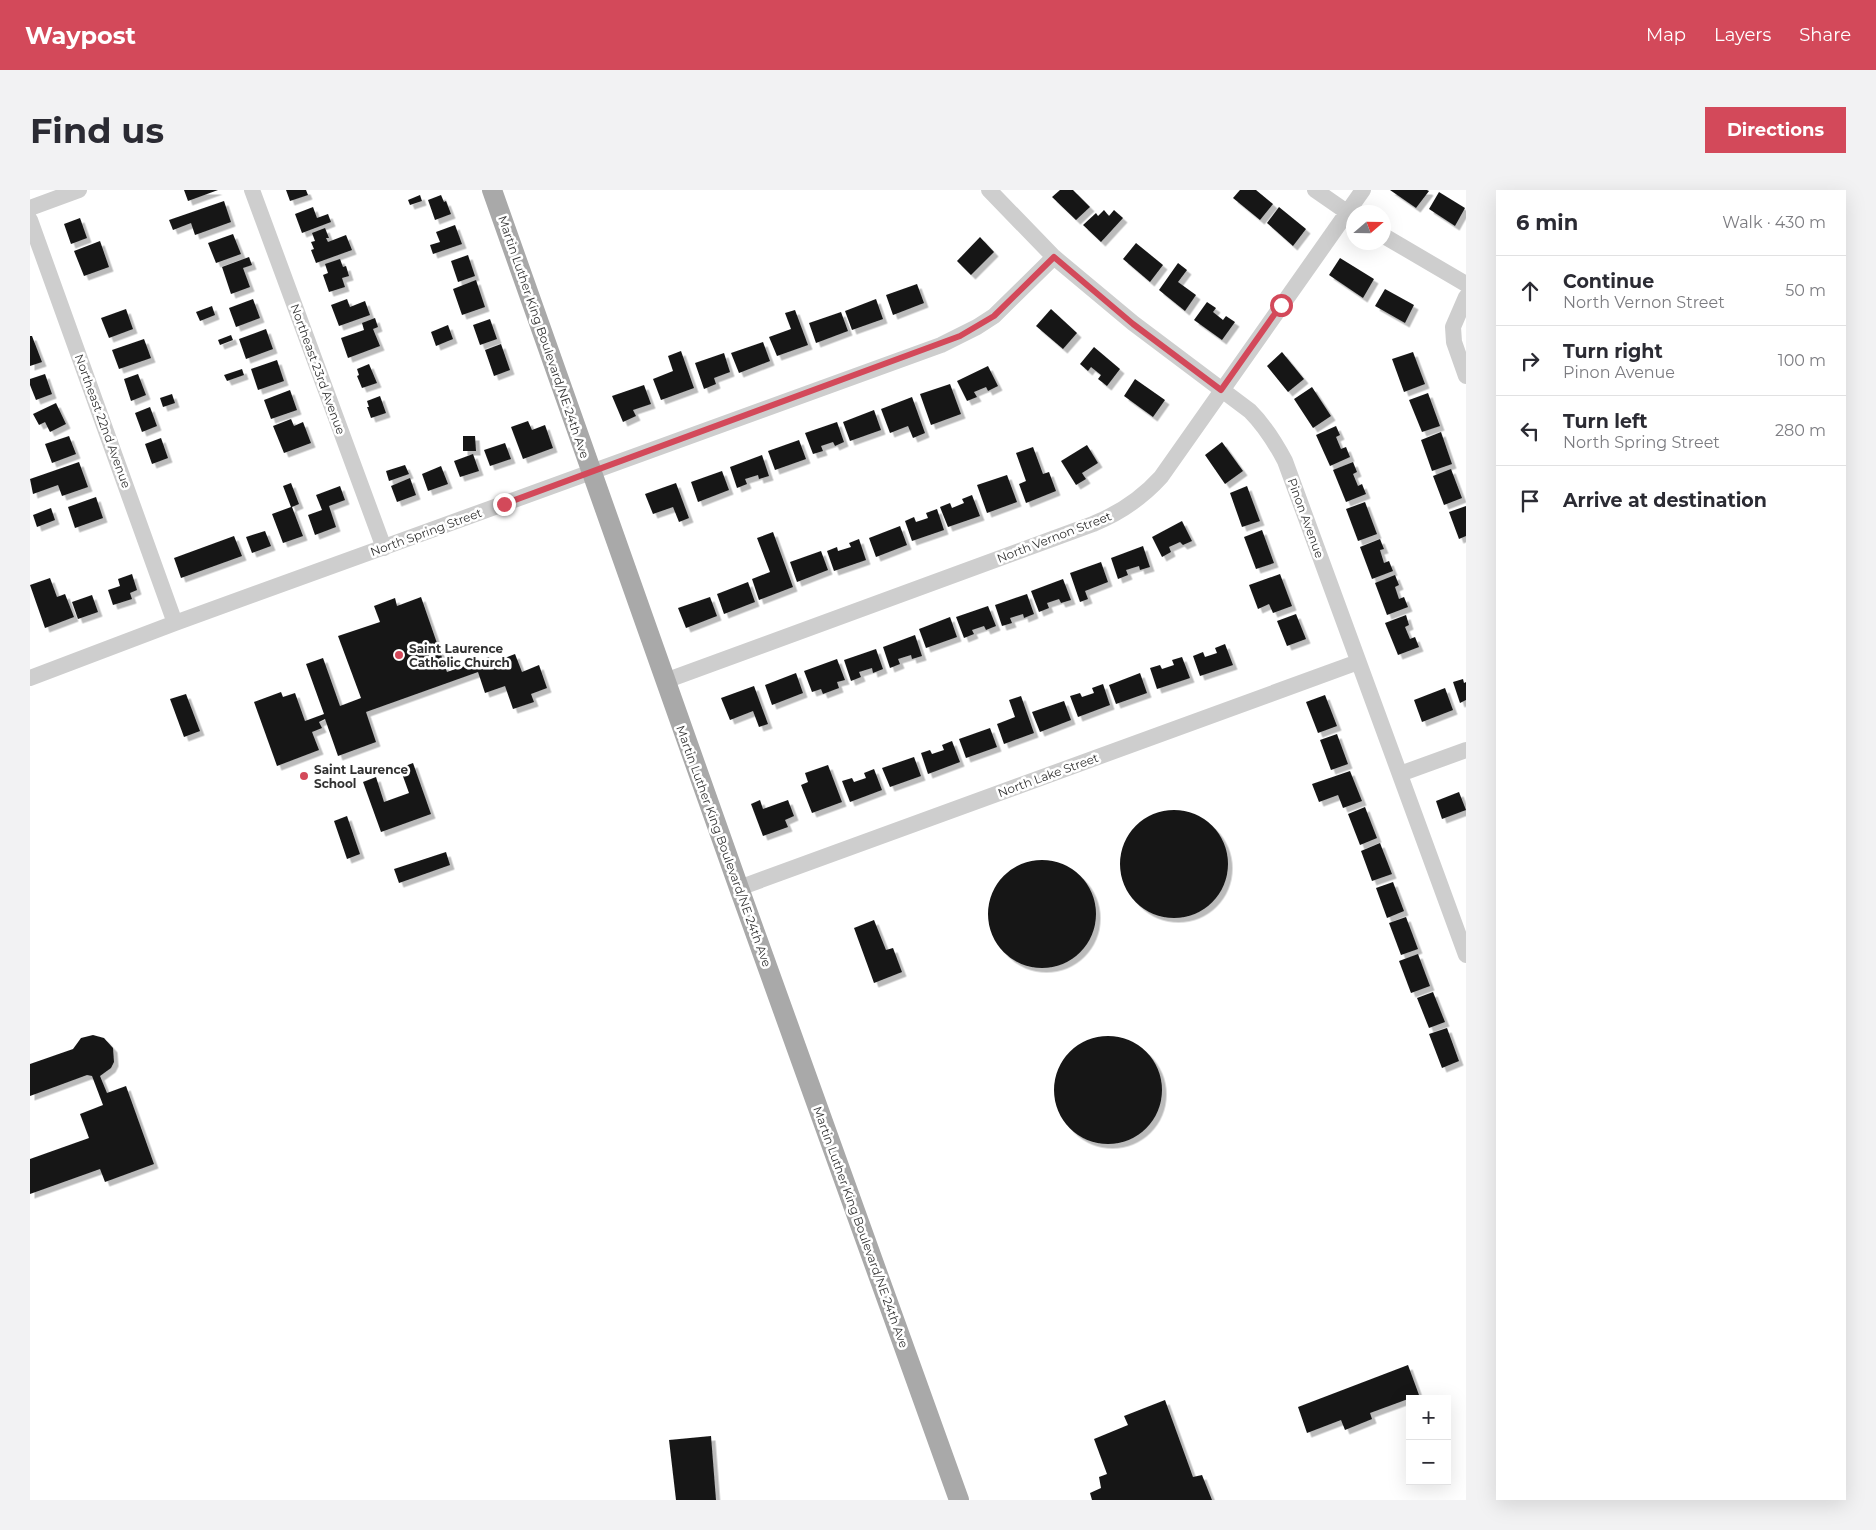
<!DOCTYPE html>
<html lang="en">
<head>
<meta charset="utf-8">
<style>
	body { margin:0; font-family:Montserrat,sans-serif; background:#f2f2f3; color:#2b2b33 }
	.controls { position:absolute; right:15px; bottom:15px; display:grid; overflow:hidden; border-radius:0px; box-shadow:0 5px 20px #0002 }
	.controls button { width:45px; height:45px; display:grid; place-items:center; padding:0; border:0; border-bottom:1px solid #e1e1e2; background:#fff; color:#2b2b33; font:25px sans-serif }
	.compass { position:absolute; left:1316px; top:15px; width:45px; height:45px; border-radius:50%; background:#fff; box-shadow:0 5px 20px #0002; rotate:70deg }
	.stop { position:absolute; width:15px; height:15px; margin:-11px; border:4px solid #d3495a; border-radius:50%; background:#fff }
	.stop.end { background:#d3495a; border-color:#fff; box-shadow:0 1px 5px #0008 }
	.list { margin:0; padding:0; list-style:none }
	h2 { display:flex; justify-content:space-between; align-items:center; height:65px; margin:0; padding:0 20px; font-size:21px }
	h2 small { font-size:16px; font-weight:400; color:#7c7c81 }
	.list li { display:grid; grid-template-columns:32px 1fr auto; gap:15px; align-items:center; box-sizing:border-box; height:70px; padding:0 20px; border-top:1px solid #e1e1e2 }
	.list b { display:block; font-size:19px; white-space:nowrap }
	.list p { margin:0; font-size:16px; white-space:nowrap; color:#7c7c81 }
	.list em { font-size:16px; font-style:normal; color:#7c7c81 }
	.icon { flex:none; width:28px; height:28px; fill:none; stroke:currentColor; stroke-width:2; stroke-linecap:round; stroke-linejoin:round }
	.map { position:relative; flex:none; width:1436px; height:1310px; overflow:hidden; border-radius:0px }
	header { display:flex; align-items:center; gap:30px; box-sizing:border-box; height:70px; padding:0 25px; background:#d3495a; color:#fff }
	header strong { font-size:24px }
	nav { display:flex; gap:28px; margin-inline-start:auto; font-size:18px }
	.intro { display:flex; align-items:center; justify-content:space-between; box-sizing:border-box; height:120px; padding:0 30px }
	h1 { margin:0; font-size:35px }
	.button { padding:12px 22px; border-radius:0px; background:#d3495a; color:#fff; font-size:18px; font-weight:700 }
	main { display:flex; gap:30px; padding:0 30px }
	aside { flex:1; background:#fff; border-radius:0px; box-shadow:0 5px 20px #0002 }
	.map>svg:first-child { display:block }
	.building { fill:#181818; filter:url(#shadow) }
	.lines { fill:none; stroke-linecap:round; stroke-linejoin:round }
	.minor { stroke:#cecece; stroke-width:16 }
	.major { stroke:#a9a9a9; stroke-width:20 }
	.route { stroke:#d3495a; stroke-width:6 }
	.poi-dot { fill:#d3495a; stroke:#fff; stroke-width:2 }
	.labels { text-anchor:middle; dominant-baseline:central; stroke-width:5; stroke-linejoin:round; paint-order:stroke }
	.street-label { font-size:12px; fill:#313131; stroke:#fff }
	.poi-label { font-size:12px; font-weight:bold; fill:#313131; stroke:#fff; text-anchor:start }
</style>
</head>
<body>
<header>
<strong>Waypost</strong>
<nav><a>Map</a><a>Layers</a><a>Share</a></nav>
</header>
<div class="intro"><h1>Find us</h1><a class="button">Directions</a></div>
<main>
<div class="map">
<svg width="1436" height="1310" viewBox="0 0 1436 1310">
	<defs>
		<filter id="shadow"><feDropShadow dx="4.5" dy="4.5" stdDeviation="0" flood-color="#0004"/></filter>
	</defs>
	<rect width="100%" height="100%" fill="#fff"/>
	<path class="building" d="M154 0H188L158 11Z
		M256 0H276L278 5 260 11Z
		M1030 0H1043L1060 17 1046 30 1022 7Z
		M1210 0H1226L1243 14 1230 30 1203 8Z
		M1360 0H1397L1399 1 1386 18Z
		M1409 2 1435 18 1425 36 1399 19Z
		M390 5 392 11 380 15 378 10Z
		M411 5 414 12 416 11 421 24 405 30 398 10Z
		M194 11 201 32 165 45 161 33 143 40 139 30Z
		M283 17 287 28 298 24 301 32 272 43 265 24Z
		M1249 17 1276 39 1263 56 1237 33Z
		M1074 20 1079 26 1084 20 1093 28 1071 52 1053 35 1066 23 1068 26Z
		M50 28 57 48 41 54 34 34Z
		M425 35 432 54 403 64 400 55 410 52 406 42Z
		M295 38 299 48H296L298 52 316 45 322 60 286 73 281 60 284 59 281 52 285 51 282 43Z
		M203 44 211 64 186 73 178 53Z
		M950 47 964 62 941 85 927 71Z
		M70 51 79 77 54 86 44 61Z
		M1106 53 1133 75 1120 92 1093 69Z
		M438 65 445 86 428 92 421 71Z
		M219 67 222 75 213 78 220 97 201 104 192 77Z
		M1310 68 1344 89 1333 108 1299 85Z
		M310 69 313 77 316 76 319 86 312 88 315 97 299 102 293 85 298 83 295 74Z
		M1148 73 1157 80 1148 92 1166 105 1155 121 1129 100Z
		M446 90 455 117 432 125 423 99Z
		M887 94 894 113 863 125 856 105Z
		M1355 99 1384 115 1375 133 1345 116Z
		M223 109 230 128 206 137 199 118Z
		M317 109 320 117 335 111 340 125 309 136 301 115Z
		M846 109 853 129 822 140 815 121Z
		M1177 112 1186 118 1183 122 1193 130 1196 126 1205 132 1192 150 1164 130Z
		M182 116 185 125 170 131 166 122Z
		M96 119 103 139 79 148 71 128Z
		M1021 119 1047 143 1033 159 1006 136Z
		M765 120 778 155 747 166 739 147 761 139 755 123Z
		M811 122 818 141 786 153 779 133Z
		M345 128 348 137 343 139 350 156 318 168 311 148 334 140 332 133Z
		M460 129 467 149 450 155 443 135Z
		M418 135 423 149 406 156 401 142Z
		M236 139 243 159 216 169 209 149Z
		M201 145 203 150 190 155 188 150Z
		M0 146H2L12 172 0 176Z
		M114 149 121 168 89 179 82 160Z
		M733 152 740 171 709 183 701 163Z
		M471 154 480 180 464 186 455 160Z
		M1064 157 1090 179 1077 196 1068 189 1071 185 1061 177 1058 181 1050 174Z
		M651 161 664 198 631 210 623 189 643 181 638 166Z
		M1252 162 1274 189 1258 202 1237 176Z
		M1383 162 1395 194 1374 202 1362 169Z
		M694 163 700 182 684 188 686 194 674 199 665 173Z
		M247 170 254 191 228 200 221 179Z
		M339 174 347 193 332 198 327 186 329 185 327 179Z
		M958 176 968 196 958 201 956 197 944 202 947 207 937 211 927 191Z
		M212 179 214 185 197 191 194 185Z
		M15 184 22 204 6 210 0 195V189Z
		M108 184 116 205 101 211 94 189Z
		M1105 189 1135 210 1123 227 1094 206Z
		M920 194 931 224 901 235 890 204Z
		M614 195 621 214 603 220 606 226 593 232 582 206Z
		M1282 197 1301 226 1283 238 1264 209Z
		M260 200 267 220 241 229 234 210Z
		M1398 203 1410 236 1392 242 1379 210Z
		M142 204 145 213 133 217 130 208Z
		M350 206 356 223 341 228 337 217H339L337 211Z
		M882 207 895 243 883 248 878 236 860 243 851 219Z
		M26 213 36 234 20 242 15 232 9 235 3 224Z
		M120 217 127 236 112 242 105 223Z
		M844 220 851 240 820 251 813 232Z
		M261 229 264 236 273 232 281 253 254 263 243 236Z
		M498 231 502 240 515 235 523 258 493 269 481 237Z
		M807 232 814 252 805 256 803 252 791 256 793 261 783 264 775 243Z
		M1306 236 1310 245 1306 247 1311 259 1316 257 1320 267 1300 276 1286 245Z
		M1411 242 1422 274 1402 281 1391 250Z
		M39 246 46 264 22 273 15 254Z
		M433 246H445L446 261H433Z
		M131 248 138 268 122 274 115 254Z
		M769 250 776 269 745 280 738 261Z
		M1192 252 1213 281 1195 294 1175 265Z
		M475 253 481 269 460 276 454 260Z
		M1057 255 1068 273 1052 283 1056 289 1046 295 1031 271Z
		M1003 257 1013 284 1019 282 1026 301 996 313 989 294 996 291 986 263Z
		M443 264 449 281 430 287 424 271Z
		M732 265 739 286 729 289 728 285 715 289 717 294 707 298 700 277Z
		M49 272 58 297 32 306 28 295 3 304 0 289Z
		M1323 272 1327 282 1323 284 1328 296 1332 294 1336 304 1316 312 1303 280Z
		M375 275 379 284 359 291 356 281Z
		M411 276 418 294 398 301 392 284Z
		M1421 279 1432 308 1414 315 1403 286Z
		M692 281 699 300 668 312 661 292Z
		M977 285 987 312 957 323 947 295Z
		M380 288 386 305 367 312 361 296Z
		M261 293 269 314 262 317 273 346 253 353 242 324 261 317 253 296Z
		M646 293 659 328 649 332 643 317 623 324 615 304Z
		M310 296 315 310 299 316 306 337 285 345 278 325 292 320 286 305Z
		M1217 296 1230 331 1212 337 1200 303Z
		M942 305 950 326 918 337 910 317 920 313 922 318 934 313 932 309Z
		M66 307 73 328 45 338 38 317Z
		M1335 312 1347 344 1328 351 1316 319Z
		M1436 316V346L1429 349 1419 322Z
		M21 318 25 330 7 337 3 325Z
		M907 319 914 340 882 351 875 331 884 327 886 332 898 328 896 323Z
		M1152 331 1162 351 1153 355 1150 352 1139 357 1141 362 1132 367 1122 347Z
		M870 336 877 355 846 367 839 348Z
		M1232 340 1244 373 1226 379 1214 347Z
		M235 341 241 356 222 363 216 347Z
		M743 342 763 397 729 410 722 389 740 382 727 348Z
		M204 346 212 366 151 388 144 368Z
		M829 349 836 370 804 381 797 361 807 357 808 361 821 357 819 353Z
		M1350 349 1354 359 1350 360 1354 373 1359 371 1363 381 1342 389 1330 357Z
		M1113 356 1120 377 1110 380 1109 376 1096 380 1098 385 1088 389 1081 368Z
		M791 361 798 380 767 392 760 372Z
		M1071 372 1078 392 1055 401 1058 409 1050 412 1040 383Z
		M102 384 107 400 100 403 102 409 83 415 78 400 90 396 88 389Z
		M1250 384 1262 416 1243 423 1239 414 1228 419 1219 395Z
		M1365 385 1369 395 1365 397 1369 409 1374 407 1378 417 1357 425 1345 393Z
		M20 388 27 407 35 404 44 427 15 438 0 395Z
		M1033 389 1041 410 1031 413 1029 409 1017 413 1019 418 1009 422 1001 401Z
		M718 392 725 412 694 424 687 404Z
		M997 404 1004 424 994 428 993 424 980 428 982 433 972 436 965 415Z
		M62 405 68 422 48 429 42 412Z
		M391 407 417 482 459 467 461 473 485 464 492 482 509 475 517 498 501 504 504 512 483 519 475 496 455 503 448 482 336 522 346 552 308 566 295 529 289 532 292 538 282 542 289 560 247 576 224 512 251 502 253 507 265 503 275 531 294 524 276 474 293 468 310 516 331 508 308 446 350 432 344 416 365 408 367 416Z
		M680 407 687 426 656 438 648 418Z
		M958 416 966 436 956 440 954 436 942 440 944 444 934 448 926 427Z
		M1266 424 1276 449 1257 456 1247 431Z
		M1376 425 1379 435 1375 437 1380 449 1385 447 1389 457 1368 465 1355 433Z
		M920 427 927 447 896 458 889 439Z
		M885 445 892 466 882 469 881 465 868 469 870 474 860 478 853 457Z
		M1195 454 1203 475 1170 486 1163 466 1173 462 1175 467 1187 463 1185 458Z
		M846 459 853 479 843 483 842 478 829 482 831 487 821 491 814 470Z
		M1152 467 1160 488 1127 499 1120 478 1130 475 1132 479 1144 475 1142 470Z
		M807 469 815 490 807 492 809 498 793 504 791 499 782 502 774 481Z
		M766 483 773 503 742 515 735 495Z
		M1110 483 1117 503 1086 514 1079 495Z
		M1433 489 1434 493 1436 492V510L1430 513 1423 492Z
		M1073 494 1080 515 1048 527 1040 506 1050 503 1052 507 1064 503 1062 498Z
		M724 496 738 534 729 537 723 521 700 530 691 508Z
		M1415 498 1423 520 1392 532 1384 510Z
		M156 504 170 541 154 547 140 509Z
		M1295 505 1307 536 1288 543 1276 512Z
		M991 506 1004 543 974 554 967 534 985 527 979 510Z
		M1034 511 1041 530 1010 542 1002 522Z
		M960 538 967 557 936 568 929 549Z
		M1307 544 1318 574 1301 580 1290 550Z
		M922 551 930 572 898 584 891 563 900 560 902 564 914 560 912 555Z
		M884 567 891 586 860 597 852 578Z
		M383 573 401 624 351 642 333 592 346 587 354 612 379 603 370 578Z
		M798 575 812 612 782 623 771 595 778 592 775 583Z
		M844 579 852 600 820 612 812 591 822 588 824 592 836 588 834 583Z
		M1320 581 1332 611 1313 618 1308 605 1289 612 1282 594Z
		M1429 602 1436 620 1412 629 1406 611Z
		M730 610 733 619 758 610 764 626 755 630 758 637 733 646 721 614Z
		M1335 617 1347 648 1330 655 1318 624Z
		M1090 674a54 54 0 1 1 108 0a54 54 0 1 1-108 0Z
		M317 626 330 664 317 669 304 631Z
		M1350 653 1362 684 1342 691 1331 661Z
		M416 662 420 675 369 693 364 679Z
		M958 724a54 54 0 1 1 108 0a54 54 0 1 1-108 0Z
		M1363 692 1374 721 1357 728 1346 698Z
		M1376 727 1388 759 1371 765 1359 733Z
		M844 730 856 760 863 758 872 782 844 793 824 738Z
		M1388 764 1400 796 1381 803 1369 771Z
		M1403 802 1415 832 1399 838 1387 808Z
		M1417 838 1429 871 1412 878 1399 844Z
		M63 845 74 848 83 858 84 872 81 878 70 886 77 903 96 896 124 974 75 992 70 979 0 1004V969L59 948 50 924 73 915 62 886 57 885 0 906V874L43 859 51 848Z
		M1024 900a54 54 0 1 1 108 0a54 54 0 1 1-108 0Z
		M1378 1175 1389 1205 1340 1223 1342 1229 1315 1240 1311 1230 1277 1243 1268 1217Z
		M1135 1210 1163 1287 1172 1285 1182 1310H1062L1060 1303 1071 1298 1069 1287 1077 1284 1064 1249 1098 1235 1094 1226Z
		M681 1246 686 1310H646L639 1250Z"/>
	<g class="lines">
		<path class="minor" d="M222 0 354 358
			M959 0 1024 67 1103 133 1220 221C1235 236 1245 252 1255 271L1436 765
			M1285 0 1324 27
			M0 18 49 0
			M0 30 145 433
			M1354 46 1436 94
			M1436 107 1423 137 1424 152 1436 186
			M0 488 145 433 911 155 947 137 964 126 1024 67
			M635 491 1063 334C1090 323 1112 308 1131 287L1333 0
			M1370 584 1436 560
			M709 698 1328 472"/>
		<path class="major" d="M462 0 709 698 929 1310"/>
	</g>
	<g class="lines">
		<path class="route" d="M474 314 930 146 964 126 1024 67 1103 134 1191 200 1251 115"/>
	</g>
	<g class="poi-dot">
		<circle cx="369" cy="465" r="5"/>
		<circle cx="274" cy="586" r="5"/>
	</g>
	<g class="labels">
		<g class="street-label">
			<text transform="translate(514 147) rotate(71)">Martin Luther King Boulevard/NE 24th Ave</text>
			<text transform="translate(288 179) rotate(70)">Northeast 23rd Avenue</text>
			<text transform="translate(73 231) rotate(70)">Northeast 22nd Avenue</text>
			<text transform="translate(1276 328) rotate(70)">Pinon Avenue</text>
			<text transform="translate(396 342) rotate(-20)">North Spring Street</text>
			<text transform="translate(1024 347) rotate(-21)">North Vernon Street</text>
			<text transform="translate(1018 585) rotate(-20)">North Lake Street</text>
			<text transform="translate(694 656) rotate(70)">Martin Luther King Boulevard/NE 24th Ave</text>
			<text transform="translate(831 1037) rotate(70)">Martin Luther King Boulevard/NE 24th Ave</text>
		</g>
		<g class="poi-label">
			<text x="379" y="458">Saint Laurence<tspan x="379" dy="14">Catholic Church</tspan></text>
			<text x="284" y="579">Saint Laurence<tspan x="284" dy="14">School</tspan></text>
		</g>
	</g>
</svg>
<div class="controls">
<button>+</button>
<button>−</button>
</div>
<svg class="compass" viewBox="-18 -18 36 36"><path d="M0-13l5 13h-10z" fill="#e53935"/><path d="M0 13l5-13h-10z" fill="#7c7c81"/></svg>
<div class="stop" style="left:1251px;top:115px"></div>
<div class="stop end" style="left:474px;top:314px"></div>
</div>
<aside>
<h2>6 min<small>Walk · 430 m</small></h2>
<ul class="list">
<li><svg class="icon" aria-label="ahead" viewBox="0 0 24 24"><path d="M12 20V5M6 11l6-6 6 6"/></svg><div><b>Continue</b><p>North Vernon Street</p></div><em>50 m</em></li>
<li><svg class="icon" aria-label="right" viewBox="0 0 24 24"><path d="M7 20v-9h11M14 6l5 5-5 5"/></svg><div><b>Turn right</b><p>Pinon Avenue</p></div><em>100 m</em></li>
<li><svg class="icon" aria-label="left" viewBox="0 0 24 24"><path d="M17 20v-9H6M10 6l-5 5 5 5"/></svg><div><b>Turn left</b><p>North Spring Street</p></div><em>280 m</em></li>
<li><svg class="icon" aria-label="arrive" viewBox="0 0 24 24"><path d="M6 21V4h12l-3 4 3 4H6"/></svg><div><b>Arrive at destination</b></div></li>
</ul>
</aside>
</main>
</body>
</html>
